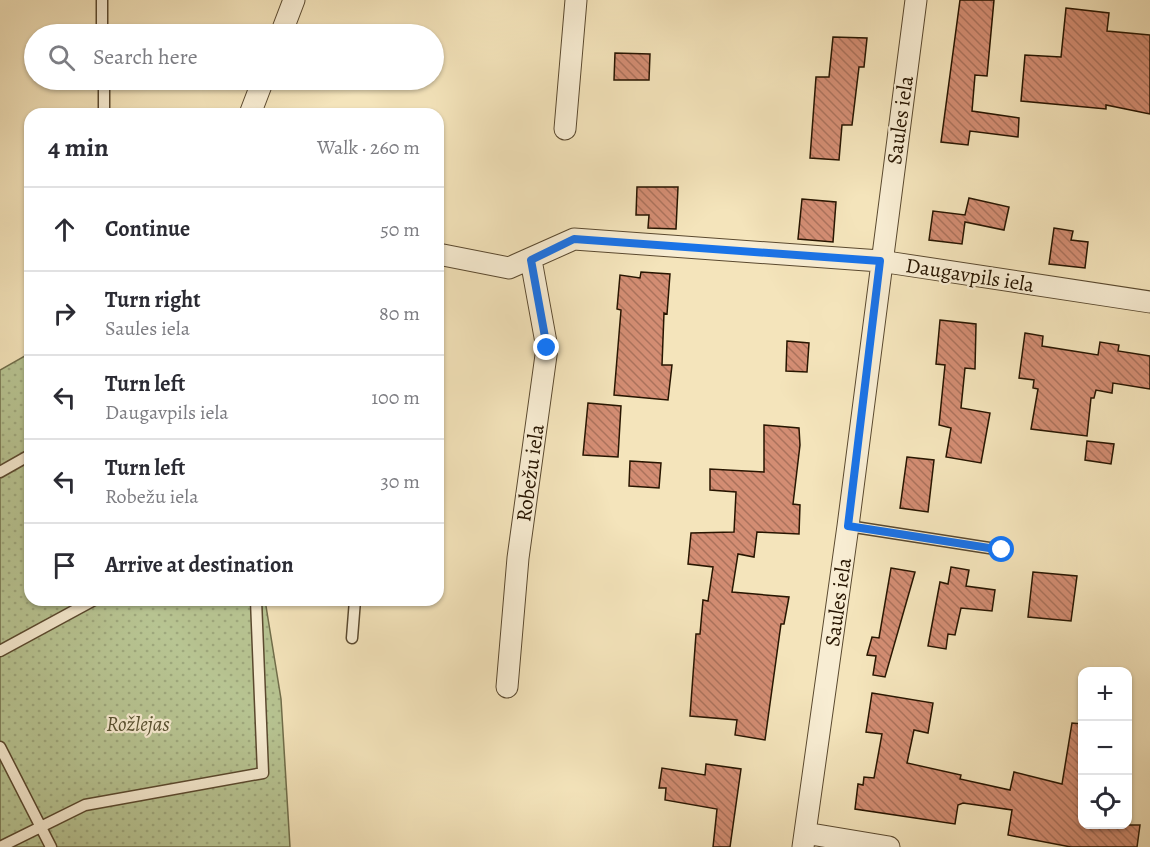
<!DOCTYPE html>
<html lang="en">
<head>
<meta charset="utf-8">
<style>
	body { margin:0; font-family:Alegreya,serif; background:#f2f2f3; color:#2b2b33 }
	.controls { position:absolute; right:18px; bottom:18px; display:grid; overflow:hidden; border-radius:12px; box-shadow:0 2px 4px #0004 }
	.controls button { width:54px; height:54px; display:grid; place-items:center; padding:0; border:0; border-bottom:2px solid #e1e1e2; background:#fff; color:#2b2b33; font:30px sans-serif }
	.stop { position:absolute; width:18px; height:18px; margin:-14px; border:4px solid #1a73e8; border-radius:50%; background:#fff }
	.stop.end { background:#1a73e8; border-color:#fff; box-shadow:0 2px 6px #0008 }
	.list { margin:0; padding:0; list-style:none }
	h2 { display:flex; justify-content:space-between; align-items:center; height:78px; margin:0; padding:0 24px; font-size:26px }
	h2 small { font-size:20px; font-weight:400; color:#7c7c81 }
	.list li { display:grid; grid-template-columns:39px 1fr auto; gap:18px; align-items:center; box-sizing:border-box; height:84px; padding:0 24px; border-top:2px solid #e1e1e2 }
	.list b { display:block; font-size:22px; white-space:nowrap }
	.list p { margin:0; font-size:20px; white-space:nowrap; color:#7c7c81 }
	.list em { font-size:20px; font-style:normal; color:#7c7c81 }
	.icon { flex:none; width:33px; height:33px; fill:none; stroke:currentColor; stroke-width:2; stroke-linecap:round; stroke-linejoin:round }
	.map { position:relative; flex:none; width:1150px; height:847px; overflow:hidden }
	.search { position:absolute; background:#fff; box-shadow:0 2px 4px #0004; left:24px; top:24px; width:420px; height:66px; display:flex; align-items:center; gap:15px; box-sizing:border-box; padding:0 21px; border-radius:33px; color:#7c7c81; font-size:22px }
	.panel { position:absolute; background:#fff; box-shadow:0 2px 4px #0004; left:24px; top:108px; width:420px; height:498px; border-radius:18px }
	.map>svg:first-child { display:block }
	.garden { fill:url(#garden-dots); stroke:#706d4a; stroke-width:1.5 }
	.building { fill:url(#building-back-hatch); stroke:#271500; stroke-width:1.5 }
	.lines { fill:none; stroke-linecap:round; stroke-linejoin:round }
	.lane-casing { stroke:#5a492f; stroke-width:13 }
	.street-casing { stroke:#5a492f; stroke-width:23 }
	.lane { stroke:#f8edd3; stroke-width:10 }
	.street { stroke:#f8edd3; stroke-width:21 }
	.route { stroke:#1a73e8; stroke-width:8 }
	.labels { text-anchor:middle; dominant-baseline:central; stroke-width:4.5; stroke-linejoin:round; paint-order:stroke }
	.street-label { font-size:21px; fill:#271500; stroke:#f8edd3 }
	.park-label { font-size:21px; font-style:italic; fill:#5a5333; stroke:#f8edd3 }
</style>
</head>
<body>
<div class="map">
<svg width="1150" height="847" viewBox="0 0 1150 847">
	<defs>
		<pattern id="garden-dots" width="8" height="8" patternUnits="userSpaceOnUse" patternTransform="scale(1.5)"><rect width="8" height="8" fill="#b8c593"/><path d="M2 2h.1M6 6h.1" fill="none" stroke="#9ea87d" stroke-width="1.8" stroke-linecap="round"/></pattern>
		<pattern id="building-back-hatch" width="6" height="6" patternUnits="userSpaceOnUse" patternTransform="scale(1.5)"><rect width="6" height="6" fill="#d38d73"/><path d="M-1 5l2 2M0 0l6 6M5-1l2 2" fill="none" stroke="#ab725c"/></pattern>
	</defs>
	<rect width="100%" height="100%" fill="#f4e4bb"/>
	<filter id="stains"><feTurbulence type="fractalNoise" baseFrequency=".00333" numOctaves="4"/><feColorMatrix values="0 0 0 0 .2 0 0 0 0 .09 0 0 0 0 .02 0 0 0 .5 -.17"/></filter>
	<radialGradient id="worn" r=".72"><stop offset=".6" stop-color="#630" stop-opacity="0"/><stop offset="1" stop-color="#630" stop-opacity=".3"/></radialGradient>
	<path class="garden" d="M30 353V600H265L281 699 290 847H0V370Z"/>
	<path class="building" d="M960 0H994L987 76 975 75 972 111 1019 118 1018 137 970 131 968 145 941 142Z
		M1066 8 1109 13 1107 31 1150 35V114L1106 105V109L1021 101 1025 55 1061 57Z
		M833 37 867 38 864 67H859L852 125H842L839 160 810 158 816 77H829Z
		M615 53 650 54 649 80H614Z
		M637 187H678L676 229 648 228 649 215H636Z
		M969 198 1009 207 1004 230 965 222 962 244 929 240 933 211 965 215Z
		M802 199 836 202 833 242 798 239Z
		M1054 228 1073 231 1071 240 1088 242 1085 268 1049 264Z
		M641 272 670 274 667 314 664 313 662 365H672L668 400 614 395 621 310 617 309 620 275 640 278Z
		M940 320 976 324 975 369 965 368 961 408 990 413 981 463 946 457 951 428 939 425 945 365 936 364Z
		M1025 333 1043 336 1042 346 1098 355 1100 342 1119 345 1118 351 1150 356V389L1113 383 1112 393 1096 390 1094 398H1091L1087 436 1031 429 1038 389 1033 388 1034 380 1019 378Z
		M787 341 809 343 807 372 786 371Z
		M588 403 621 406 618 457 583 455Z
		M764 425 799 428 800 445 793 504 800 505 799 534 757 532 754 557 738 554 732 592 789 597 784 624H781L765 740 735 735 737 720 690 716 696 634H700L703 600 708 601 713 567 688 564 691 533 734 532 736 492 710 490V469L764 472Z
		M1087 441 1114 444 1111 464 1085 460Z
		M907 457 934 460 928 512 900 508Z
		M630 461 661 463 659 488 629 486Z
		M951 567 969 570 966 586 995 590 992 611 961 608 955 635 948 634 946 649 928 646 940 582 948 584Z
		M891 568 915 572 885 677 873 675 876 656 867 655 872 637 879 638Z
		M1033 572 1077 576 1071 621 1028 617Z
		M872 693 933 703 928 733 914 730 907 763 961 775 960 779 1010 790 1014 772 1062 784 1072 723 1083 724V788L1080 805H1083V825H1140L1137 847H1071L1008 835 1012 810 963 803 958 805 955 824 855 809 858 784 863 785 864 777 874 778 882 734 866 732Z
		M706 764 741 769 730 847H713L717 809 665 800 666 788H659L662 768 705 775Z"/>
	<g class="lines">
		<defs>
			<path id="lane" d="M102 0V34
				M104 80V114
				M0 472 30 455
				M848 526 1002 550
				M352 638 355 600
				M0 651 94 600
				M0 747 51 847
				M0 847 85 805 263 773 256 600"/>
			<path id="street" d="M281 34 294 0
				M250 114 263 80
				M565 129 576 0
				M438 254 509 268 574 239 880 261 1150 302
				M507 687 518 558 547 348 531 260
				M805 833 889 847
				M803 847 848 526 916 0"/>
		</defs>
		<use href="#lane" class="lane-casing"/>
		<use href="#street" class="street-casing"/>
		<use href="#lane" class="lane"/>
		<use href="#street" class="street"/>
	</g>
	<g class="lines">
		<path class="route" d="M547 348 531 260 574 239 880 261 848 526 1002 550"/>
	</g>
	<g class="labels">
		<g class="street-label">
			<text transform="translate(900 120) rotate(-82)">Saules iela</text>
			<text transform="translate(970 275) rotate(9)">Daugavpils iela</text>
			<text transform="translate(530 473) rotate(-82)">Robežu iela</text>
			<text transform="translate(838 602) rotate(-82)">Saules iela</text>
		</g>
		<g class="park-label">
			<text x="138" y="724">Rožlejas</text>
		</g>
	</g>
	<rect width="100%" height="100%" filter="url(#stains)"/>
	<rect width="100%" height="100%" fill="url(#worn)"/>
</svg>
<div class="controls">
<button>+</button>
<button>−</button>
<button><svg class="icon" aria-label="locate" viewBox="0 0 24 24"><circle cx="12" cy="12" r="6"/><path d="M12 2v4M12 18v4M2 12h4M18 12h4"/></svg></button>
</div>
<div class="stop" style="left:1002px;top:550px"></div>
<div class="stop end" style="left:547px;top:348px"></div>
<div class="search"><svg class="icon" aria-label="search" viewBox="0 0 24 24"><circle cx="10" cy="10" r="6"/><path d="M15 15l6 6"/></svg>Search here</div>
<section class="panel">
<h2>4 min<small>Walk · 260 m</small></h2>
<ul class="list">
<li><svg class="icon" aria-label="ahead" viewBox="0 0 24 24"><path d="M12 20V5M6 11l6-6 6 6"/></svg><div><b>Continue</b></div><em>50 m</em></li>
<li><svg class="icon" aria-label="right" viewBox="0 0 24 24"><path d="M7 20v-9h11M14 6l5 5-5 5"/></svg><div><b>Turn right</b><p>Saules iela</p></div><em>80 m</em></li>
<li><svg class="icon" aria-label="left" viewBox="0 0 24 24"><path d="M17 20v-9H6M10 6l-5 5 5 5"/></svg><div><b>Turn left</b><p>Daugavpils iela</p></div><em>100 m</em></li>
<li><svg class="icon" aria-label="left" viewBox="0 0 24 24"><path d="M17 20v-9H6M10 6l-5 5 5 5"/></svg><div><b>Turn left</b><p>Robežu iela</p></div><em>30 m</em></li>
<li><svg class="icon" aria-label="arrive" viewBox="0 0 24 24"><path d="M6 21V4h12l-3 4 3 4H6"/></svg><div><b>Arrive at destination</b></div></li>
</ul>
</section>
</div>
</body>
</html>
